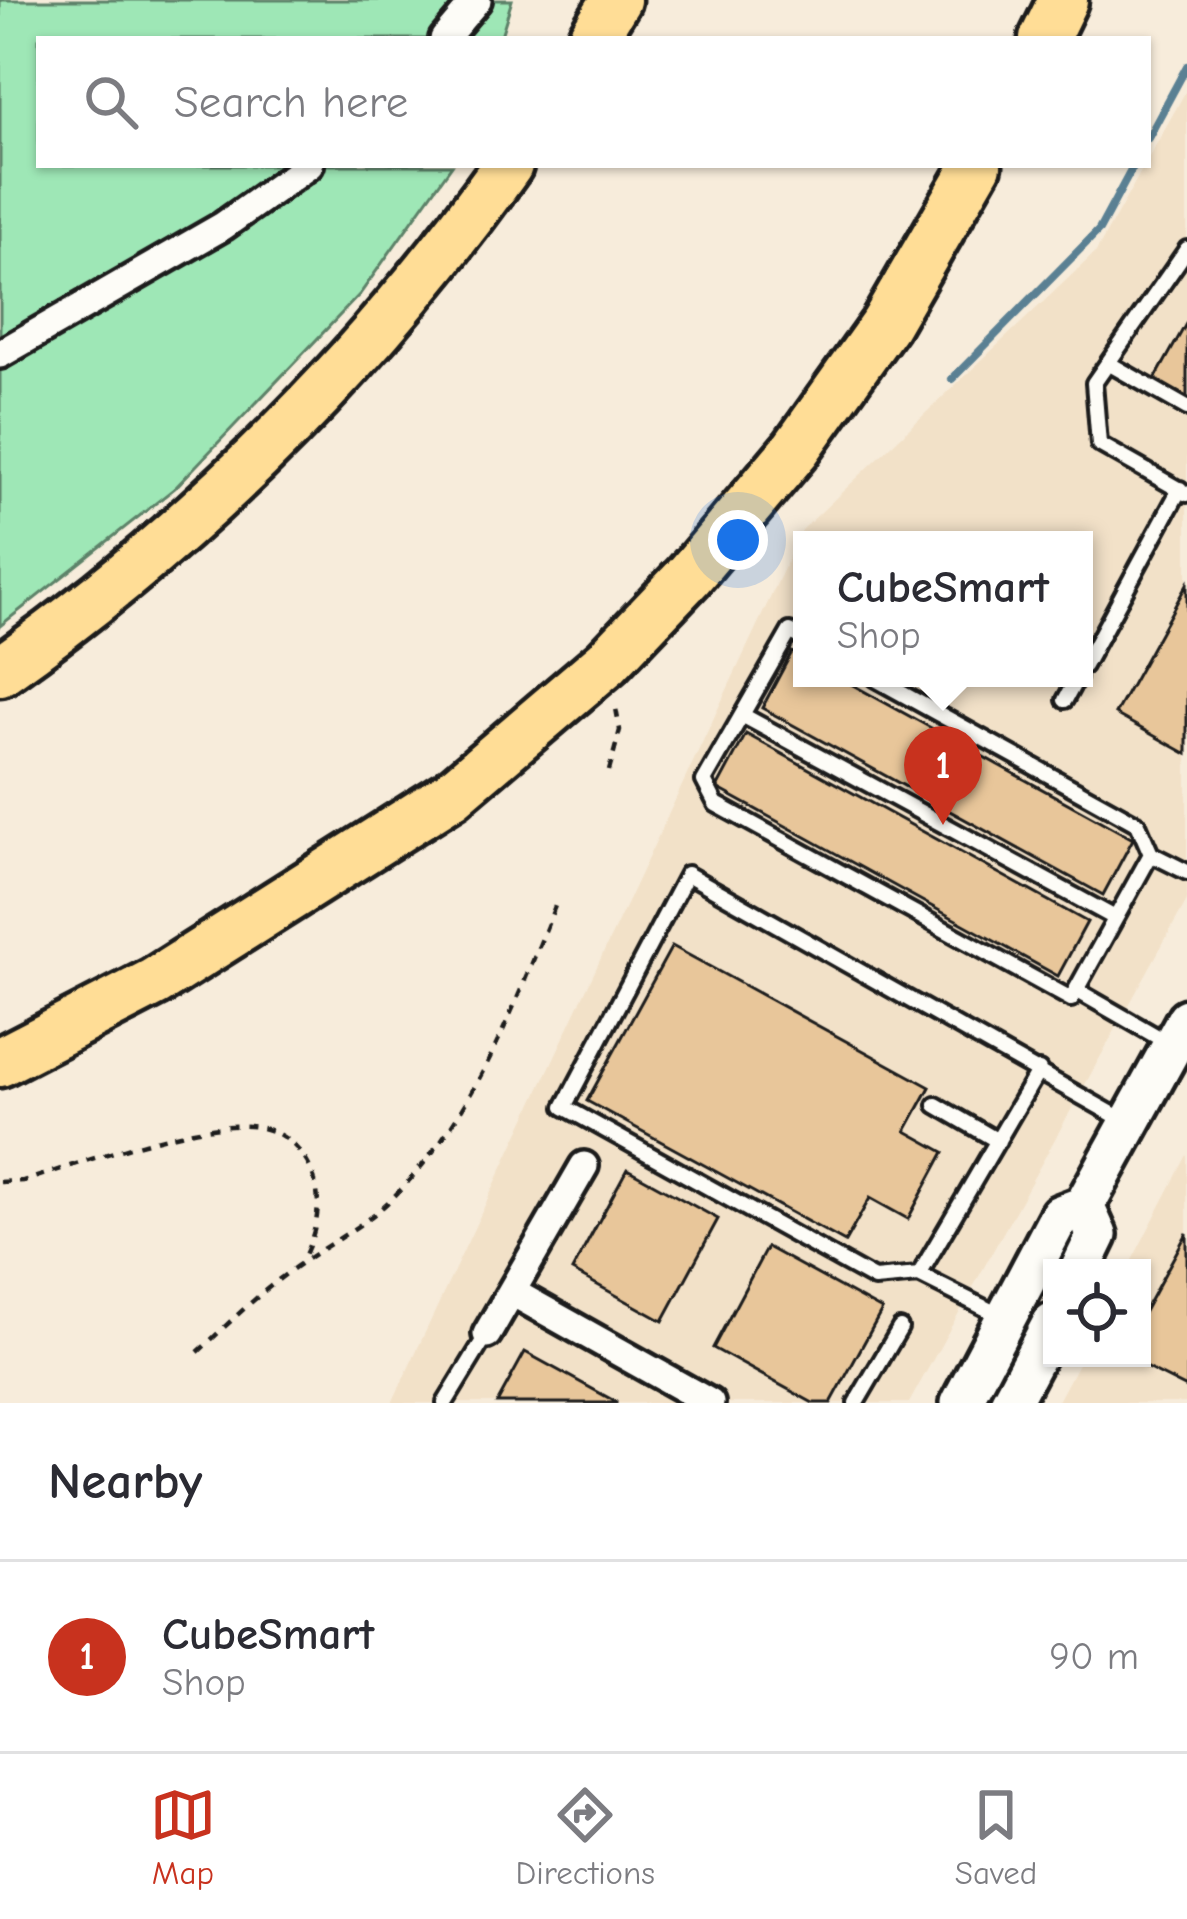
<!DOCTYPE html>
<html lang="en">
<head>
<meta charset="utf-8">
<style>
	body { margin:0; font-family:"Comic Neue",sans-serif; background:#f7f7f7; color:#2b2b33 }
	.controls { position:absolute; right:36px; bottom:36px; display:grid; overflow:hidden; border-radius:0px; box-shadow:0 3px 9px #0004 }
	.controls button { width:108px; height:108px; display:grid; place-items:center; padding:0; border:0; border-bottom:3px solid #e1e1e2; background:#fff; color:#2b2b33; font:60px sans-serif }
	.you { position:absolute; left:738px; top:540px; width:42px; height:42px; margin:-30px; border:9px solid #fff; border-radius:50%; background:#1a73e8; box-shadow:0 0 0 18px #1a73e833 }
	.badge { display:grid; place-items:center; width:78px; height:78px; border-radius:50%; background:#c8321e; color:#fff; font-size:39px; font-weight:700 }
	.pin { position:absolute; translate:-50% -99px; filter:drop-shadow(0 3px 6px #0008) }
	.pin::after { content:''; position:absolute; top:63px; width:42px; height:36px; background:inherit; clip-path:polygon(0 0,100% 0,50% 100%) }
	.popup { position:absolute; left:793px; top:531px; width:300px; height:156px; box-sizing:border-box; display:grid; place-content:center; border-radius:0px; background:#fff; filter:drop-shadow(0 3px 9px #0005); font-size:39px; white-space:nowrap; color:#7c7c81 }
	.popup b { font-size:45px; color:#2b2b33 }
	.popup::after { content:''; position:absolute; left:50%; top:100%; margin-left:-24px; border:24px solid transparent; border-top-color:#fff }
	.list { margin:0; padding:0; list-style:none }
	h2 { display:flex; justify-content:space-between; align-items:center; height:156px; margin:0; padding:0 48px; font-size:51px }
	h2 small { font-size:39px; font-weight:400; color:#7c7c81 }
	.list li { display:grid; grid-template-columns:78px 1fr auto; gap:36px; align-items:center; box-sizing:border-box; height:192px; padding:0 48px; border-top:3px solid #e1e1e2 }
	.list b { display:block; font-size:45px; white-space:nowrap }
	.list p { margin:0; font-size:39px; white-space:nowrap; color:#7c7c81 }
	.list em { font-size:39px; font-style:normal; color:#7c7c81 }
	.icon { flex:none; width:66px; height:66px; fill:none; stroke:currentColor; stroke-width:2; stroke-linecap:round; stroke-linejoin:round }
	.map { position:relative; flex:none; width:1187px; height:1403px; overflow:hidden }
	.search { position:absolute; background:#fff; box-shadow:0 3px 9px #0004; left:36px; right:36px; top:36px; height:132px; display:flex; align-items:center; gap:30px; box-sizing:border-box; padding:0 42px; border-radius:0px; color:#7c7c81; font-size:45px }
	.sheet { height:348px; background:#fff }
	nav { display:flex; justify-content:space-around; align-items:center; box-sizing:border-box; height:168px; border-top:3px solid #e1e1e2; background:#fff; font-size:33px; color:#7c7c81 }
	nav a { display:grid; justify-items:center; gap:6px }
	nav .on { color:#c8321e }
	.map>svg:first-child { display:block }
	.built { fill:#f2e1c8; fill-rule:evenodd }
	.green { fill:#9ee7b6; stroke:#5d8269; stroke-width:3 }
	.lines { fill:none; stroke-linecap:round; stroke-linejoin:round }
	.stream { stroke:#5a8093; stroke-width:8 }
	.building { fill:#e8c69a; stroke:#1c1c1c; stroke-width:3 }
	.lane-casing { stroke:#1c1c1c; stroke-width:22 }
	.street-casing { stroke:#1c1c1c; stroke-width:36 }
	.secondary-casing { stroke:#1c1c1c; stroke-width:48 }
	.highway-casing { stroke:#1c1c1c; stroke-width:57 }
	.path { stroke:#1c1c1c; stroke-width:4.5; stroke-dasharray:9 9; stroke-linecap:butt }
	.lane { stroke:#fdfcf7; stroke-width:14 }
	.street { stroke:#fdfcf7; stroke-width:27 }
	.secondary { stroke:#fdfcf7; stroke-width:39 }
	.highway { stroke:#ffdd96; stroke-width:48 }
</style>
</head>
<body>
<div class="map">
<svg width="1187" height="1403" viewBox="0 0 1187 1403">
	<rect width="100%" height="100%" fill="#f7ecdb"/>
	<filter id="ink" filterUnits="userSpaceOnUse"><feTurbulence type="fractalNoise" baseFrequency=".00833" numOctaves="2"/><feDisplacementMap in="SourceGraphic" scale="24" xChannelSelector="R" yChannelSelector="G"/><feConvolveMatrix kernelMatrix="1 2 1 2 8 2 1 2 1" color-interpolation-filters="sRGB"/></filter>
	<g filter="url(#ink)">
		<path class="built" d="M1187 89V900L909 1403H392L802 530 1096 252ZM802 540H1084V678H802Z
			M1187 1155V1403H1057L1081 1358H1142V1268H1128Z"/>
		<path class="green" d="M0 0H512L500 39H39V165H452L360 294 175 488 0 626Z"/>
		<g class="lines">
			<path class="stream" d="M1148 138 1187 66
				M952 379 1099 230 1134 165"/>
		</g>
		<path class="building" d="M1187 322V401L1153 383Z
			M1187 584V754L1115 714Z
			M792 652 802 657V678H840L1133 839 1103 895 762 708Z
			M746 734 1087 922 1058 976 717 788Z
			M672 946 930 1087 906 1131 944 1152 908 1219 870 1198 845 1242 587 1101Z
			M627 1169 718 1219 663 1321 572 1271Z
			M1187 1233V1388L1127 1358H1142V1315Z
			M767 1247 882 1310 831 1403H813L713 1348Z
			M525 1352 616 1402V1403H497Z"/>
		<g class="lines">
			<defs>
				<path id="lane" d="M1187 249 1094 383 1099 444 1187 494
					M1108 363 1187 408
					M802 638 790 631 704 781 716 804 1071 999 1151 854 1187 872
					M1084 666 1180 489
					M874 678 1138 824 1151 854
					M1065 700 1077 678
					M742 715 1115 918
					M1076 990 1170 1044
					M1039 1070 919 1275 874 1279 564 1107 687 874 1125 1121
					M936 1105 998 1141
					M919 1275 1001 1316
					M445 1403 487 1334
					M856 1403 900 1328"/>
				<path id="street" d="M444 39 477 0
					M0 354 223 226 309 165
					M512 1292 710 1403
					M487 1334 584 1166"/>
				<path id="secondary" d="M1081 1268 1097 1235 1084 1206
					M961 1403 1060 1215 1084 1206 1187 1019
					M1010 1403 1052 1324"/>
				<path id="highway" d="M592 39 616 0
					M1044 39 1063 0
					M0 671C197 532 368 361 508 165
					M0 1062 155 982 452 794 607 662 688 577 796 449 885 324 977 165"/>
			</defs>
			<use href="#lane" class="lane-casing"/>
			<use href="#street" class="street-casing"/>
			<use href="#secondary" class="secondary-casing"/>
			<use href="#highway" class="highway-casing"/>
			<path class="path" d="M609 771 620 730 615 703
				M0 1182 23 1181C79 1165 213 1112 266 1129 284 1134 299 1148 308 1164 325 1196 318 1229 302 1261
				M198 1352C232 1320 264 1288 303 1262 330 1243 361 1227 386 1204 472 1124 514 1007 557 901"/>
			<use href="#lane" class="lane"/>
			<use href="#street" class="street"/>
			<use href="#secondary" class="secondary"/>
			<use href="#highway" class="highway"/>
		</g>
	</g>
</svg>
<div class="controls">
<button><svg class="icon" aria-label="locate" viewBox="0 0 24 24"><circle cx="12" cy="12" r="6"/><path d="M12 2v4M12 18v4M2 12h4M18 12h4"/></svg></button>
</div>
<div class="you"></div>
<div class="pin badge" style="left:943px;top:825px">1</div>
<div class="popup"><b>CubeSmart</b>Shop</div>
<div class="search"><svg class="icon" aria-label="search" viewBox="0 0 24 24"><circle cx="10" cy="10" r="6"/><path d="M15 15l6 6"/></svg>Search here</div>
</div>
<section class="sheet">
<h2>Nearby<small></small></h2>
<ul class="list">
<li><span class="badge">1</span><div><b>CubeSmart</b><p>Shop</p></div><em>90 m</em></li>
</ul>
</section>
<nav>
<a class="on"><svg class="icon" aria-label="map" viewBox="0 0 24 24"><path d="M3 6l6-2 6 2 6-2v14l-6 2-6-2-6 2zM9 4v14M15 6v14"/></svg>Map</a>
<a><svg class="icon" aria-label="directions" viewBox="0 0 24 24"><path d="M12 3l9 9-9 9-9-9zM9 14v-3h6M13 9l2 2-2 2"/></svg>Directions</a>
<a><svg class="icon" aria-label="saved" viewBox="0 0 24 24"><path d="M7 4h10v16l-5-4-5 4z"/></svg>Saved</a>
</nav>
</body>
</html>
